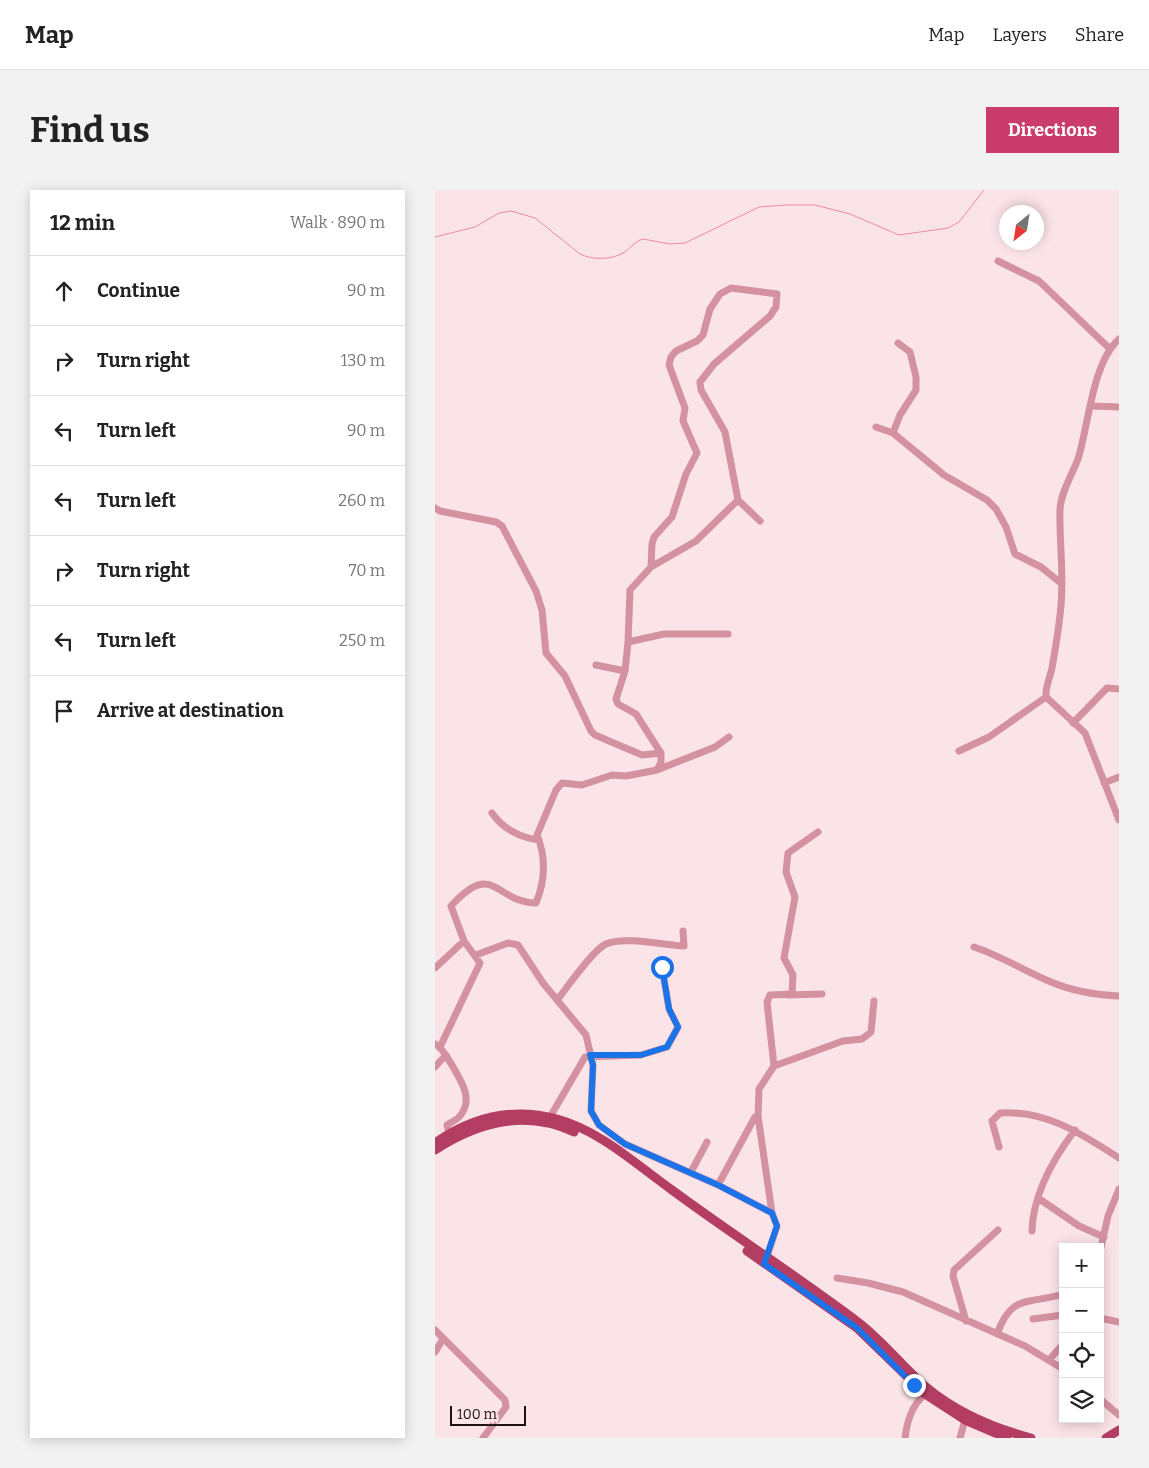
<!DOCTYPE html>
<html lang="en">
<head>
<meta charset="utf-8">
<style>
	body { margin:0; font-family:Bitter,serif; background:#f2f2f2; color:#222 }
	.controls { position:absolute; right:15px; bottom:15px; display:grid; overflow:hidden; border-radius:0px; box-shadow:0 2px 12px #0003 }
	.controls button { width:45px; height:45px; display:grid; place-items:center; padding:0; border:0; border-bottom:1px solid #e0e0e0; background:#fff; color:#222; font:25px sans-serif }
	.compass { position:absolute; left:564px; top:15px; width:45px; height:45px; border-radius:50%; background:#fff; box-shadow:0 2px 12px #0003; rotate:210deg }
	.scale { position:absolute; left:15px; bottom:12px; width:76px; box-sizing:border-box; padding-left:5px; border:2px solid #1a1214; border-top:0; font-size:14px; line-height:18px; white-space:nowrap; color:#1a1214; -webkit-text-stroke:4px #fae4e8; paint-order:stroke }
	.stop { position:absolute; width:15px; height:15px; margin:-11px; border:4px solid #1a73e8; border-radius:50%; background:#fff }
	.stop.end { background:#1a73e8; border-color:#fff; box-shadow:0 1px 5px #0008 }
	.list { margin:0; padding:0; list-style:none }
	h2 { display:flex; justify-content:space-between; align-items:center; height:65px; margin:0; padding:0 20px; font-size:21px }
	h2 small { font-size:16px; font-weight:400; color:#767676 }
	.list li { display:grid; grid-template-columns:32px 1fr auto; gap:15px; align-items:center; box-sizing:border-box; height:70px; padding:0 20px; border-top:1px solid #e0e0e0 }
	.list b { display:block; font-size:19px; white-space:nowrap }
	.list em { font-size:16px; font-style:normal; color:#767676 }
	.icon { flex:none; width:28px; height:28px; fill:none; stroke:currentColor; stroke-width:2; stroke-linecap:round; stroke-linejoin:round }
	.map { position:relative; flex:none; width:684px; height:1248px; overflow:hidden; border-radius:0px }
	header { display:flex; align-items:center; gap:30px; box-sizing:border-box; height:70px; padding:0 25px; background:#fff; border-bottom:1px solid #e0e0e0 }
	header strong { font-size:24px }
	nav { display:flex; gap:28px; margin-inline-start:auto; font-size:18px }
	.intro { display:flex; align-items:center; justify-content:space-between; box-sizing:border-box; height:120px; padding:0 30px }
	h1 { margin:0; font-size:35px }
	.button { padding:12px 22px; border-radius:0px; background:#c93c6c; color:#fff; font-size:18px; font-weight:700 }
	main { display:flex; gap:30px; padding:0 30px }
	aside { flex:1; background:#fff; border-radius:0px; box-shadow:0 2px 12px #0003 }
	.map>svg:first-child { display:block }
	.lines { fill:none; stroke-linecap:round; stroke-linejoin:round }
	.stream { stroke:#ed89a2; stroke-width:1 }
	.minor { stroke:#d491a0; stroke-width:7 }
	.major { stroke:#b43d63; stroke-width:9 }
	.route { stroke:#1a73e8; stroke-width:6 }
</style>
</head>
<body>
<header>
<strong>Map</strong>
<nav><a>Map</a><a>Layers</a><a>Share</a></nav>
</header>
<div class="intro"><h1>Find us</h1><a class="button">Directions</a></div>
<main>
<aside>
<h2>12 min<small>Walk · 890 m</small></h2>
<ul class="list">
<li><svg class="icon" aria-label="ahead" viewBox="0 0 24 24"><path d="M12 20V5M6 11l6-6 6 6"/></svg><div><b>Continue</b></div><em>90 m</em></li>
<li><svg class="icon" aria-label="right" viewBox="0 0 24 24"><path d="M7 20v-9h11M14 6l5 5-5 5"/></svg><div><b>Turn right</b></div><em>130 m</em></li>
<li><svg class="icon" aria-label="left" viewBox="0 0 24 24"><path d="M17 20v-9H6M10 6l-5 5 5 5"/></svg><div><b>Turn left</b></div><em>90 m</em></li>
<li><svg class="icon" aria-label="left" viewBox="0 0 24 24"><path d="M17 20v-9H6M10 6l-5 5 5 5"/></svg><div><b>Turn left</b></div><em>260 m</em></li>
<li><svg class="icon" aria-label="right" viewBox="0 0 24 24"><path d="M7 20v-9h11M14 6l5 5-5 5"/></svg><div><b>Turn right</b></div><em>70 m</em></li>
<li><svg class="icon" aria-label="left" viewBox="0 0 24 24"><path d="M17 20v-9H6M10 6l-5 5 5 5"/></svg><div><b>Turn left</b></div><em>250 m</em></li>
<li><svg class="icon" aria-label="arrive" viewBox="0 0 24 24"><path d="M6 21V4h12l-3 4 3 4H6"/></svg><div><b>Arrive at destination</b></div></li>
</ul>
</aside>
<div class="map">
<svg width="684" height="1248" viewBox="0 0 684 1248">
	<rect width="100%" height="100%" fill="#fae4e8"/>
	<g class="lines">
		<path class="stream" d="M0 47 40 37 64 23 76 21 100 28 145 64C157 70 176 70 188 63 196 58 200 51 208 49L235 54 250 53 324 17 352 15H380L415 24 464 45 513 38 524 32 549 0"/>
		<path class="minor" d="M563 71 604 91 674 158
			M684 149C657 173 654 234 643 269 637 285 626 302 625 319 624 354 630 390 625 425 623 443 620 461 617 478 615 488 610 497 611 507L650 543 684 630
			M657 216 684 217
			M441 237 458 243 509 285 552 310 561 319 571 337 580 364 606 377 627 394
			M458 243 465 225 481 200V187L475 162 463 153
			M0 318 5 321 61 332 67 336 101 401 107 420 111 463 130 486 156 541 160 545 207 565 226 563
			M216 377 261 351 303 310
			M193 452 229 444H293
			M161 475 190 481
			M638 533 672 498 684 499
			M524 561 554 547 611 507
			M222 580 280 557 294 547
			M669 593 684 587
			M57 623C68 639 86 648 104 650
			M539 757C566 766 590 781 616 792 637 801 661 805 684 806
			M41 765 73 753 83 755 108 793 151 845 158 875 156 921 164 935 190 954 283 995 337 1023
			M0 778 29 751
			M353 805 387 804
			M123 809C133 796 158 760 171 754 188 746 230 755 249 756L248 741
			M0 854C8 858 12 868 17 875 26 891 39 909 25 926 22 930 16 932 12 935L15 947
			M5 857 45 773 29 751 16 716C59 669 59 712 101 713 110 691 111 667 102 645L121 600 127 593 147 595 177 585 191 586 222 580 226 572V563L222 557 201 524 183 514 181 509 190 481 193 452 195 400 216 377 217 354 219 347 237 327 251 284 262 263 248 231 250 218 234 175 236 167 241 161 262 151 268 145 275 119 285 104 296 98 342 104 341 117 335 126 279 174 265 192 266 200 290 242 303 310 325 331
			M339 876 332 812 335 805 357 804 358 785 349 768 360 707 351 682 353 663 383 642
			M0 877 11 865
			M115 927 150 867 206 865 232 857 243 837 234 819 227 777
			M564 957 557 931 565 923C611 920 647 944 684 968
			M256 982 272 952
			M283 995 320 927 323 926
			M603 1008 644 1036 669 1047
			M597 1041C598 1004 618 969 640 940
			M665 1062 673 1026 684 999
			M331 1070 342 1036 337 1023 323 926 324 899 339 876 408 851 427 849 436 842 439 811
			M402 1088 433 1093 468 1102 590 1156 628 1179
			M665 1128 684 1132
			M598 1129 628 1125
			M531 1131 518 1086 519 1080 563 1040
			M0 1140 70 1210 71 1217 48 1248
			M562 1144C577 1103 593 1115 628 1104
			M0 1162 8 1149
			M614 1170 628 1154
			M665 1209 684 1225
			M470 1248C472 1231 478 1211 494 1202
			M525 1248 530 1230"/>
		<path class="major" d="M0 953C37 927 78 917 122 929 164 940 202 975 237 1000 298 1045 362 1086 423 1132 448 1151 467 1176 491 1197 521 1222 558 1238 596 1248
			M0 960C43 932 90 919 139 942
			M312 1061 422 1138 490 1204 530 1230 572 1248
			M671 1248 684 1240"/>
	</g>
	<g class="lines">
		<path class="route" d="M227 777 234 819 243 837 232 857 206 865H155L158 875 156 921 164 935 190 954 283 995 337 1023 342 1036 329 1074 422 1138 479 1195"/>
	</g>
</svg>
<div class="controls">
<button>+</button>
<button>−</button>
<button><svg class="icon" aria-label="locate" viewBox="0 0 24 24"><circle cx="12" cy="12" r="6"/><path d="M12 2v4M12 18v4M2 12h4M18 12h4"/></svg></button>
<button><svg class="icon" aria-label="layers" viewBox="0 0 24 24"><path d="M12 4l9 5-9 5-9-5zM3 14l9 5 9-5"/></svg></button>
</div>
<svg class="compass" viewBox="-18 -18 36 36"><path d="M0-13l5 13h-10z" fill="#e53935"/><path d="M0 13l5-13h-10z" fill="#767676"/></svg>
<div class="scale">100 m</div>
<div class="stop" style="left:227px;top:777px"></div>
<div class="stop end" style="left:479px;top:1195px"></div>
</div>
</main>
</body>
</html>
